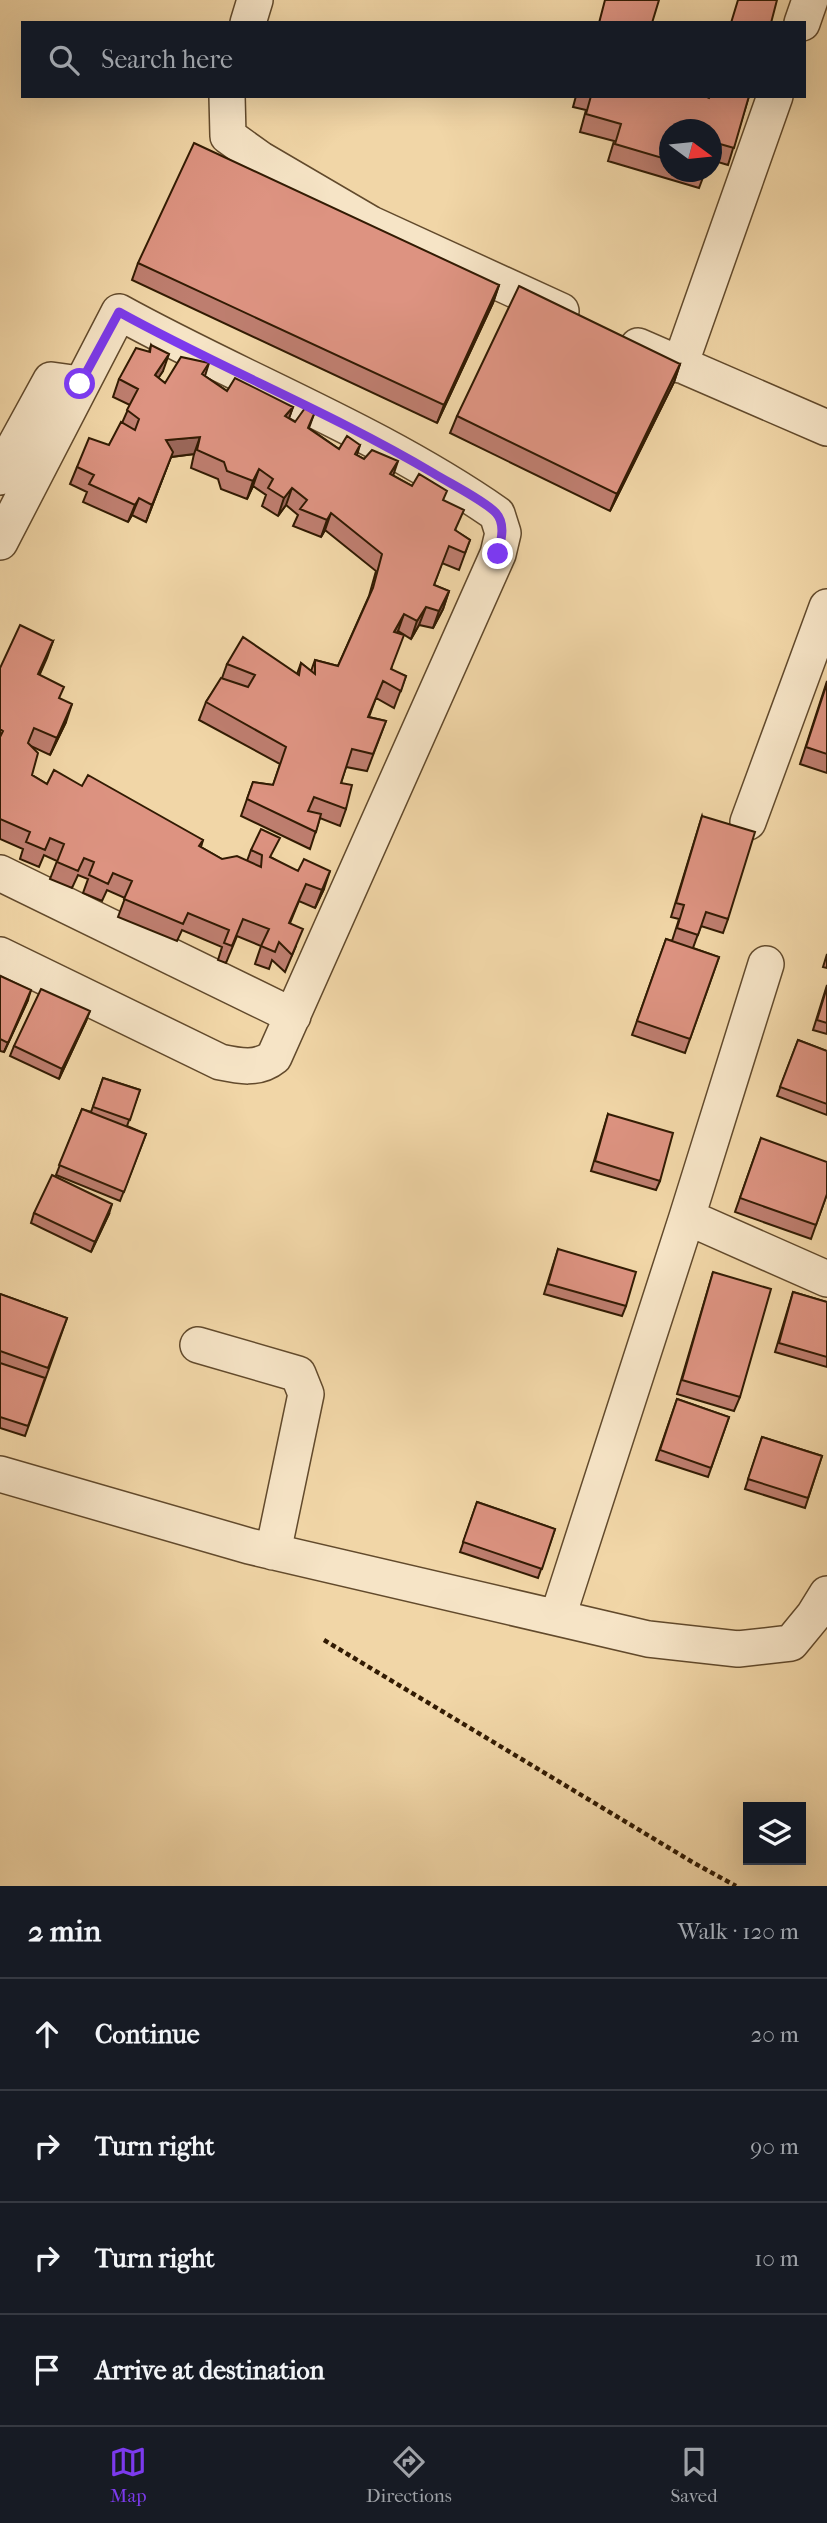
<!DOCTYPE html>
<html lang="en">
<head>
<meta charset="utf-8">
<style>
	body { margin:0; font-family:"IM FELL French Canon",serif; background:#242831; color:#f1f3f6 }
	.controls { position:absolute; right:21px; bottom:21px; display:grid; overflow:hidden; border-radius:0px; box-shadow:0 7px 28px #0002 }
	.controls button { width:63px; height:63px; display:grid; place-items:center; padding:0; border:0; border-bottom:2px solid #363941; background:#171b24; color:#f1f3f6; font:35px sans-serif }
	.compass { position:absolute; left:659px; top:119px; width:63px; height:63px; border-radius:50%; background:#171b24; box-shadow:0 7px 28px #0002; rotate:105deg }
	.stop { position:absolute; width:21px; height:21px; margin:-16px; border:5px solid #7c3aed; border-radius:50%; background:#fff }
	.stop.end { background:#7c3aed; border-color:#fff; box-shadow:0 2px 7px #0008 }
	.list { margin:0; padding:0; list-style:none }
	h2 { display:flex; justify-content:space-between; align-items:center; height:91px; margin:0; padding:0 28px; font-size:30px }
	h2 small { font-size:23px; font-weight:400; color:#9ea1a6 }
	.list li { display:grid; grid-template-columns:46px 1fr auto; gap:21px; align-items:center; box-sizing:border-box; height:112px; padding:0 28px; border-top:2px solid #363941 }
	.list b { display:block; font-size:26px; white-space:nowrap }
	.list em { font-size:23px; font-style:normal; color:#9ea1a6 }
	.icon { flex:none; width:38px; height:38px; fill:none; stroke:currentColor; stroke-width:2; stroke-linecap:round; stroke-linejoin:round }
	.map { position:relative; flex:none; width:827px; height:1886px; overflow:hidden }
	.search { position:absolute; background:#171b24; box-shadow:0 7px 28px #0002; left:21px; right:21px; top:21px; height:77px; display:flex; align-items:center; gap:18px; box-sizing:border-box; padding:0 24px; border-radius:0px; color:#9ea1a6; font-size:26px }
	.sheet { height:539px; background:#171b24 }
	nav { display:flex; justify-content:space-around; align-items:center; box-sizing:border-box; height:98px; border-top:2px solid #363941; background:#171b24; font-size:19px; color:#9ea1a6 }
	nav a { display:grid; justify-items:center; gap:4px }
	nav .on { color:#7c3aed }
	.map>svg:first-child { display:block }
	.lines { fill:none; stroke-linecap:round; stroke-linejoin:round }
	.minor-casing { stroke:#624a2c; stroke-width:38 }
	.path { stroke:#321b03; stroke-width:4.5; stroke-dasharray:5 3.5; stroke-linecap:butt }
	.minor { stroke:#f6e4c6; stroke-width:35 }
	.wall { fill:#be7e6f; stroke:#321b03; stroke-width:2 }
	.shaded-wall { fill:#9b675a; stroke:#321b03; stroke-width:2 }
	.building { fill:#dd9381; stroke:#321b03; stroke-width:2 }
	.route { stroke:#7c3aed; stroke-width:9 }
</style>
</head>
<body>
<div class="map">
<svg width="827" height="1886" viewBox="0 0 827 1886">
	<rect width="100%" height="100%" fill="#f1d6a7"/>
	<filter id="stains"><feTurbulence type="fractalNoise" baseFrequency=".00286" numOctaves="4"/><feColorMatrix values="0 0 0 0 .2 0 0 0 0 .09 0 0 0 0 .02 0 0 0 .5 -.17"/></filter>
	<radialGradient id="worn" r=".72"><stop offset=".6" stop-color="#630" stop-opacity="0"/><stop offset="1" stop-color="#630" stop-opacity=".3"/></radialGradient>
	<g class="lines">
		<defs>
			<path id="minor" d="M248 23 255 0
				M802 23 810 0
				M227 96 228 136 260 159 371 224 561 311
				M638 346 827 428
				M680 365 775 96
				M0 477 6 462 51 380 80 384
				M0 542 119 312C244 381 379 432 497 514L503 533 498 554 274 1057C258 1070 239 1066 220 1062L0 955
				M748 822 827 607
				M0 873 293 1016
				M687 1217 827 1279
				M198 1345 298 1374 306 1394 273 1552
				M0 1474 249 1546 648 1639 738 1649 791 1643 814 1615 827 1594
				M558 1616 687 1217 766 964"/>
		</defs>
		<use href="#minor" class="minor-casing"/>
		<path class="path" d="M324 1640 694 1863 736 1886"/>
		<use href="#minor" class="minor"/>
	</g>
	<path class="wall" d="M576 96H704L708 97 709 96H749L728 165 711 160V130H669V172H705L699 188 608 161 614 141 580 132 586 110 573 107Z
		M138 263 499 285 493 303 437 423 132 280Z
		M151 345 163 371 158 378 165 383 209 363 205 376 227 391 293 407 289 418 295 422 314 414 309 428 339 449 360 445 357 455 412 486 443 500 456 531 470 540 459 570 442 563 434 585 449 591 443 609 433 628 419 625 411 639 398 631 397 633 391 670 406 676 394 708 376 698 369 717 386 721 367 771 346 767 341 783 346 809 340 826 320 818 310 849 241 816 253 782 273 785 280 764 199 720 206 702 222 678 227 664 297 674 301 663 311 671 315 660 338 666 369 596 376 571 325 530 321 537 293 526 298 515 286 505 278 516 262 506 266 495 253 486 247 499 221 489 218 479 191 468 194 454 171 457 146 522 132 515 128 522 83 502 87 492 70 484 77 467 109 445 122 423 130 405 113 397 119 379 149 352Z
		M680 364 674 382 610 511 450 433 457 416Z
		M53 641 39 675 59 698 66 722 50 755 31 746 32 775 47 784 82 786 203 840 201 847 222 859 247 861 251 850 272 858 324 889 315 908 299 901 290 923 296 946 285 972 272 960 269 969 255 964 261 946 237 936 226 963 218 960 222 947 182 930 177 941 118 917 125 898 107 890 102 901 83 893 88 879 78 875 72 888 50 879 57 861 44 855 39 867 20 859 23 849 0 839V668Z
		M827 681V773L800 764Z
		M702 816 728 919 723 933 701 926 693 948 719 957 685 1053 632 1035 666 939 672 941 679 919 671 917Z
		M827 954V968L823 967Z
		M0 976 28 1000 4 1052 0 1051Z
		M827 985V1034L813 1030Z
		M86 1021 59 1079 10 1056 14 1046Z
		M798 1040 827 1051V1115L777 1096Z
		M103 1078 140 1090 127 1126 146 1134 120 1201 56 1175 82 1109 91 1112Z
		M608 1114 660 1181 656 1190 591 1171Z
		M761 1138 827 1194 811 1239 735 1212Z
		M34 1213 109 1214 91 1252 31 1223Z
		M558 1249 626 1306 622 1316 544 1294Z
		M713 1272 740 1397 734 1411 677 1394Z
		M793 1292 827 1302V1367L775 1352Z
		M0 1294 67 1318 25 1436 0 1428Z
		M677 1399 729 1417 708 1477 656 1460Z
		M762 1437 822 1456 805 1508 745 1489Z
		M477 1502 555 1529 538 1578 460 1552Z"/>
	<path class="shaded-wall" d="M499 285 493 303 437 423 444 405Z
		M169 354 163 371 149 392 155 375Z
		M680 364 674 382 610 511 617 494Z
		M293 407 287 424 285 416Z
		M200 437 194 454 171 457 146 522 152 505 166 440Z
		M398 461 392 479 390 474Z
		M259 469 253 486 247 499 253 481Z
		M292 488 286 505 278 516 284 498Z
		M139 498 132 515 128 522 135 505Z
		M331 513 325 530 321 537 327 520Z
		M449 591 443 609 433 628 439 611Z
		M426 607 419 625 411 639 417 621Z
		M404 614 398 631 387 650 394 632Z
		M53 641 47 658 32 692 38 674Z
		M72 704 66 722 50 755 57 738Z
		M330 871 324 889 315 908 322 890Z
		M31 990 28 1000 4 1052 8 1043Z
		M90 1011 86 1021 59 1079 62 1069Z
		M112 1204 109 1214 91 1252 95 1242Z"/>
	<path class="building" d="M605 0H659L652 23H599Z
		M738 0H777L771 23H731Z
		M591 96H705L709 98 710 96H749L734 148 713 142 711 148V130H669V160L615 144 621 124 586 114Z
		M194 143 499 285 444 405 138 263Z
		M519 286 680 364 617 494 457 416Z
		M151 345 169 354 155 375 165 383 181 357 209 363 202 374 227 391 235 378 293 407 285 416 295 422 305 408 314 414 308 428 339 449 347 436 360 445 355 454 364 459 372 450 398 461 390 474 412 486 419 474 447 491 443 500 464 510 455 530 470 540 465 553 449 546 434 585 449 591 439 611 426 607 417 621 404 614 394 632 404 635 391 669 406 676 401 691 383 681 368 717 386 721 373 754 352 749 341 783 352 785 346 809 314 797 308 811 321 814 316 832 247 799 253 782 273 785 286 747 206 702 221 678 248 687 255 675 227 664 243 637 299 675 301 663 315 674V660L338 666 373 588 382 554 331 513 327 520 300 509 307 500 292 488 284 498 268 488 273 479 259 469 253 481 227 471 224 462 197 450 200 437 166 440 173 452 152 505 139 498 135 505 89 484 94 475 77 467 89 438 109 445 121 422 135 430 139 419 127 410 138 389 119 379 136 348 150 352Z
		M20 625 53 641 38 674 64 687 59 698 72 704 57 738 34 728 28 743 38 753 32 775 47 784 54 770 82 786 88 775 203 840 199 846 222 859 237 856 261 867 262 855 251 850 261 829 280 838 270 857 298 871 304 859 330 871 322 890 306 884 289 923 303 929 292 955 279 942 275 952 261 946 269 929 243 919 232 946 224 943 229 930 188 913 183 924 124 899 132 881 113 873 108 884 89 875 94 862 84 858 78 871 57 862 64 844 50 838 45 850 26 842 30 832 0 819V737L3 731 0 729V668Z
		M827 683V754L806 747Z
		M702 816 755 832 728 919 706 912 698 935 677 928 684 905 676 903Z
		M666 939 719 957 690 1039 637 1021Z
		M0 976 31 990 8 1043 0 1039Z
		M827 987V1023L817 1020Z
		M41 989 90 1011 62 1069 14 1046Z
		M798 1040 827 1051V1104L780 1087Z
		M103 1078 140 1090 130 1120 93 1107Z
		M82 1109 146 1134 124 1192 59 1165Z
		M608 1114 673 1133 660 1181 595 1161Z
		M761 1138 827 1162V1194L816 1225 740 1198Z
		M52 1175 112 1204 95 1242 34 1213Z
		M558 1249 636 1272 626 1306 548 1284Z
		M713 1272 771 1289 740 1397 682 1380Z
		M793 1292 827 1302V1357L779 1343Z
		M0 1294 67 1318 48 1368 0 1351Z
		M0 1363 45 1378 28 1426 0 1417Z
		M677 1399 729 1417 711 1468 660 1450Z
		M762 1437 822 1456 808 1498 748 1479Z
		M477 1502 555 1529 542 1569 463 1542Z"/>
	<g class="lines">
		<path class="route" d="M80 384 119 312C222 369 332 413 433 473 449 483 484 500 496 513 506 524 501 541 498 554"/>
	</g>
	<rect width="100%" height="100%" filter="url(#stains)"/>
	<rect width="100%" height="100%" fill="url(#worn)"/>
</svg>
<div class="controls">
<button><svg class="icon" aria-label="layers" viewBox="0 0 24 24"><path d="M12 4l9 5-9 5-9-5zM3 14l9 5 9-5"/></svg></button>
</div>
<svg class="compass" viewBox="-18 -18 36 36"><path d="M0-13l5 13h-10z" fill="#e53935"/><path d="M0 13l5-13h-10z" fill="#9ea1a6"/></svg>
<div class="stop" style="left:80px;top:384px"></div>
<div class="stop end" style="left:498px;top:554px"></div>
<div class="search"><svg class="icon" aria-label="search" viewBox="0 0 24 24"><circle cx="10" cy="10" r="6"/><path d="M15 15l6 6"/></svg>Search here</div>
</div>
<section class="sheet">
<h2>2 min<small>Walk · 120 m</small></h2>
<ul class="list">
<li><svg class="icon" aria-label="ahead" viewBox="0 0 24 24"><path d="M12 20V5M6 11l6-6 6 6"/></svg><div><b>Continue</b></div><em>20 m</em></li>
<li><svg class="icon" aria-label="right" viewBox="0 0 24 24"><path d="M7 20v-9h11M14 6l5 5-5 5"/></svg><div><b>Turn right</b></div><em>90 m</em></li>
<li><svg class="icon" aria-label="right" viewBox="0 0 24 24"><path d="M7 20v-9h11M14 6l5 5-5 5"/></svg><div><b>Turn right</b></div><em>10 m</em></li>
<li><svg class="icon" aria-label="arrive" viewBox="0 0 24 24"><path d="M6 21V4h12l-3 4 3 4H6"/></svg><div><b>Arrive at destination</b></div></li>
</ul>
</section>
<nav>
<a class="on"><svg class="icon" aria-label="map" viewBox="0 0 24 24"><path d="M3 6l6-2 6 2 6-2v14l-6 2-6-2-6 2zM9 4v14M15 6v14"/></svg>Map</a>
<a><svg class="icon" aria-label="directions" viewBox="0 0 24 24"><path d="M12 3l9 9-9 9-9-9zM9 14v-3h6M13 9l2 2-2 2"/></svg>Directions</a>
<a><svg class="icon" aria-label="saved" viewBox="0 0 24 24"><path d="M7 4h10v16l-5-4-5 4z"/></svg>Saved</a>
</nav>
</body>
</html>
